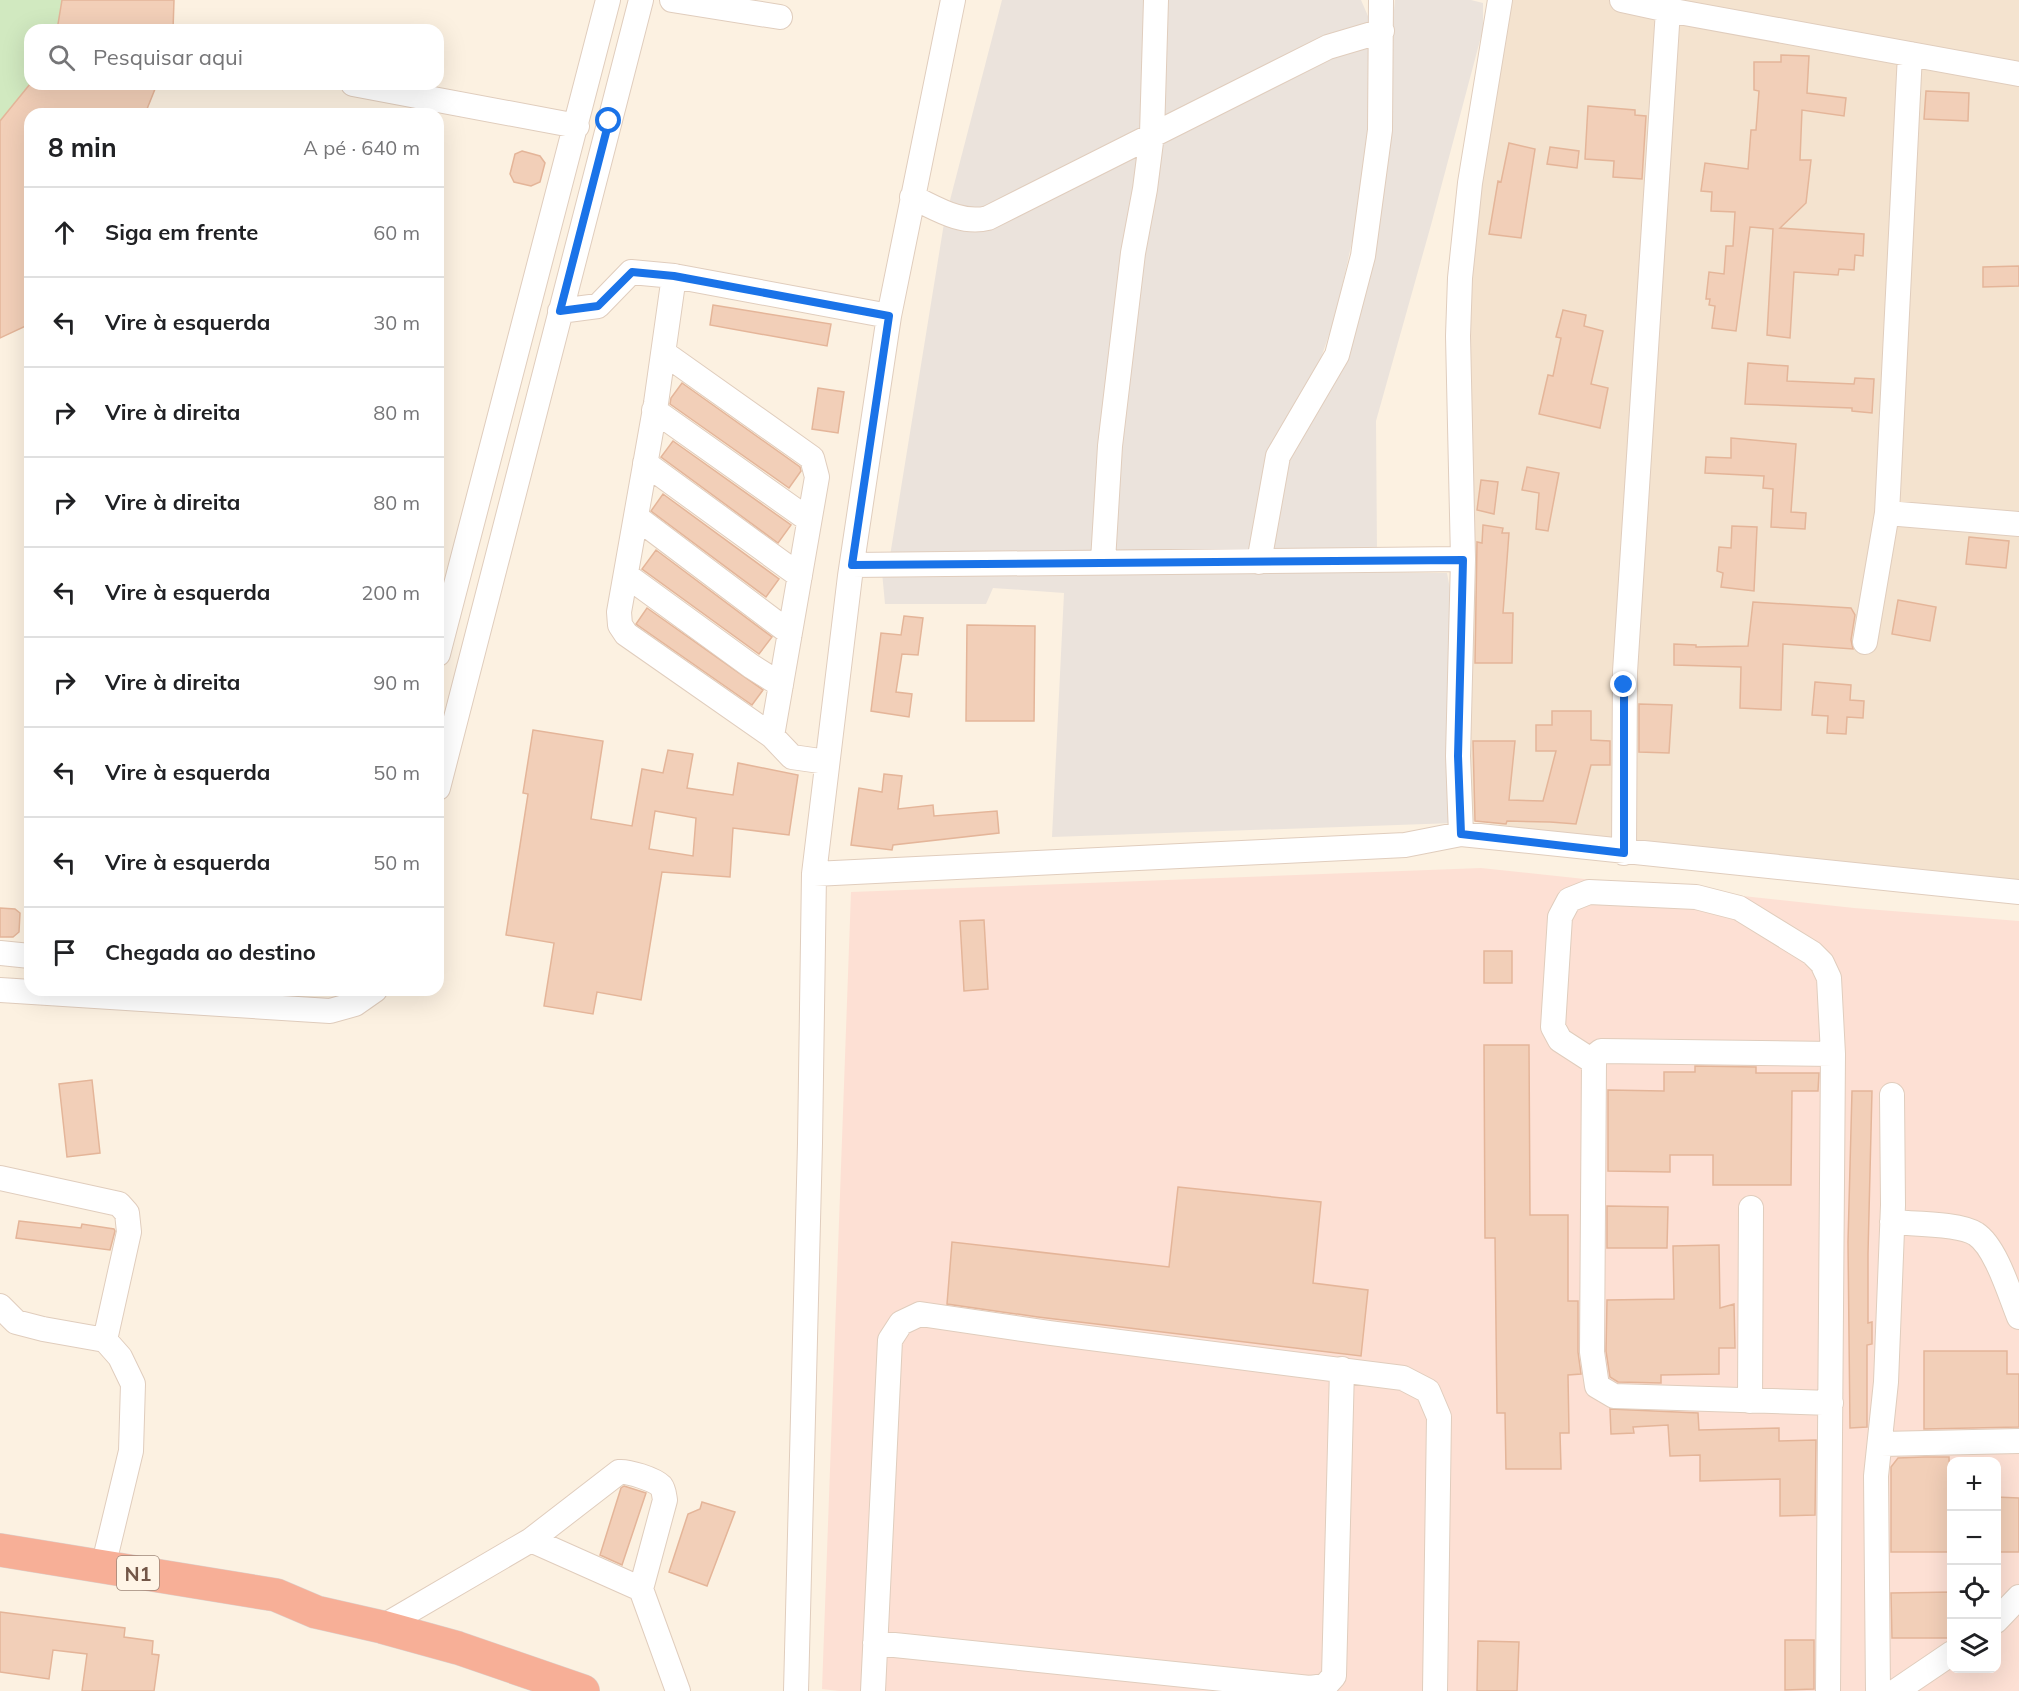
<!DOCTYPE html>
<html lang="pt">
<head>
<meta charset="utf-8">
<style>
	body { margin:0; font-family:Mulish,sans-serif; background:#f6f6f6; color:#202124 }
	.controls { position:absolute; right:18px; bottom:18px; display:grid; overflow:hidden; border-radius:12px; box-shadow:0 6px 24px #0002 }
	.controls button { width:54px; height:54px; display:grid; place-items:center; padding:0; border:0; border-bottom:2px solid #e0e0e0; background:#fff; color:#202124; font:30px sans-serif }
	.stop { position:absolute; width:18px; height:18px; margin:-14px; border:4px solid #1a73e8; border-radius:50%; background:#fff }
	.stop.end { background:#1a73e8; border-color:#fff; box-shadow:0 2px 6px #0008 }
	.list { margin:0; padding:0; list-style:none }
	h2 { display:flex; justify-content:space-between; align-items:center; height:78px; margin:0; padding:0 24px; font-size:26px }
	h2 small { font-size:20px; font-weight:400; color:#757577 }
	.list li { display:grid; grid-template-columns:39px 1fr auto; gap:18px; align-items:center; box-sizing:border-box; height:90px; padding:0 24px; border-top:2px solid #e0e0e0 }
	.list b { display:block; font-size:22px; white-space:nowrap }
	.list em { font-size:20px; font-style:normal; color:#757577 }
	.icon { flex:none; width:33px; height:33px; fill:none; stroke:currentColor; stroke-width:2; stroke-linecap:round; stroke-linejoin:round }
	.map { position:relative; flex:none; width:2019px; height:1691px; overflow:hidden }
	.search { position:absolute; background:#fff; box-shadow:0 6px 24px #0002; left:24px; top:24px; width:420px; height:66px; display:flex; align-items:center; gap:15px; box-sizing:border-box; padding:0 21px; border-radius:18px; color:#757577; font-size:22px }
	.panel { position:absolute; background:#fff; box-shadow:0 6px 24px #0002; left:24px; top:108px; width:420px; height:888px; border-radius:18px }
	.map>svg:first-child { display:block }
	.residential { fill:#f4e3cf }
	.commercial { fill:#fde0d4; fill-rule:evenodd }
	.industrial { fill:#ebe3dc }
	.green { fill:#d1e9c0 }
	.building { fill:#f2cfb8; stroke:#e4b599; stroke-width:1.5; fill-rule:evenodd }
	.lines { fill:none; stroke-linecap:round; stroke-linejoin:round }
	.minor-casing { stroke:#e0cdbd; stroke-width:26 }
	.highway-casing { stroke:#dbd3cf; stroke-width:34 }
	.minor { stroke:#fff; stroke-width:24 }
	.highway { stroke:#f7af97; stroke-width:33 }
	.route { stroke:#1a73e8; stroke-width:8 }
	.labels { text-anchor:middle; dominant-baseline:central; stroke-width:5; stroke-linejoin:round; paint-order:stroke }
	.shield { fill:#fff5e7; stroke:#9d8678; stroke-width:1.5 }
	.shield-label { font-size:20px; font-weight:bold; fill:#735748 }
</style>
</head>
<body>
<div class="map">
<svg width="2019" height="1691" viewBox="0 0 2019 1691">
	<rect width="100%" height="100%" fill="#fcf1e1"/>
	<path class="residential" d="M1500 0H2019V888L1759 863 1448 817 1467 228Z"/>
	<path class="commercial" d="M1481 868 1854 908 2019 921V1691H839L822 1689 851 892ZM1952 1462H1996V1668H1952Z"/>
	<path class="industrial" d="M1002 0H1361L1371 23 980 213 949 204Z
		M1395 0H1471L1483 3V29L1431 225 1376 421 1377 552 1271 550 1283 464 1348 358 1389 62Z
		M1374 44 1371 111 1354 233 1335 318 1253 550 890 556 945 217 970 229 1323 58Z
		M1036 569 1447 573 1456 622 1454 823 1052 837 1064 593 993 588 986 604H885L882 572Z"/>
	<path class="green" d="M0 0H174L172 30H30V84H157L145 114H30L0 338Z"/>
	<path class="building" d="M62 0H174L173 30H57Z
		M1781 55 1809 56 1807 93 1846 98 1844 116 1802 110 1800 160H1811L1806 203 1780 228 1864 234 1863 256 1855 255 1854 270 1839 269 1838 275 1794 272 1790 338 1767 335 1773 229 1750 227 1736 331 1712 328 1715 306 1709 305 1710 299H1706L1709 272 1724 274 1726 246H1733L1735 212 1711 211 1712 192 1701 191 1705 163 1748 169 1751 130H1756L1759 91 1754 90V62H1781Z
		M30 84H157L145 114H30V324L0 338V121Z
		M1926 91 1969 93 1968 121 1924 119Z
		M1588 106 1635 110V115L1646 116 1642 179 1613 177 1614 161 1585 159Z
		M1509 143 1535 149 1521 238 1489 234 1498 181 1501 182Z
		M1550 147 1579 151 1577 168 1547 164Z
		M522 151 540 156 545 163 540 182 531 186 514 182 510 174 515 154Z
		M2019 266V286L1983 287V267Z
		M713 305 831 324 827 346 710 325Z
		M1563 310 1586 315 1584 326 1603 331 1591 384 1608 388 1600 428 1539 414 1548 375 1553 376 1561 338 1556 337Z
		M1748 363 1788 366 1787 381 1854 384 1855 378 1874 379 1872 413 1852 411V408L1745 404Z
		M682 383 800 467 801 471 789 488 670 404 671 398Z
		M818 388 844 392 838 433 812 429Z
		M1731 438 1796 444 1791 512 1806 513 1805 529 1771 527 1773 489 1763 488 1764 476 1705 473 1706 457 1731 458Z
		M673 441 791 525 778 543 661 457Z
		M1527 467 1559 473 1548 531 1536 529 1539 493 1522 490Z
		M1481 480 1498 482 1494 514 1477 510Z
		M663 494 779 579 766 597 651 511Z
		M1483 525 1503 528 1502 533H1509L1503 613H1513L1512 663H1475L1477 542 1482 543Z
		M1732 526 1757 527 1754 591 1721 587 1723 573 1717 571 1719 547 1731 548Z
		M1969 537 2009 541 2006 568 1966 564Z
		M656 550 772 637 759 654 642 569Z
		M1898 600 1936 607 1930 641 1892 634Z
		M1753 602 1851 608 1855 615 1851 640 1853 649 1783 644 1781 710 1740 708 1741 667 1674 665V644L1696 645V647L1748 646Z
		M647 608 763 690 752 705 636 624Z
		M904 616 923 618 918 655 902 654 896 692 912 694 909 717 871 711 881 633 901 635Z
		M967 625 1035 626 1034 721H966Z
		M1815 682 1851 685 1850 700 1864 701 1863 718 1847 717 1846 734 1827 733 1828 716 1812 715Z
		M1639 704 1672 705 1669 753 1639 752Z
		M1552 711H1591V740L1610 741V765H1591L1576 824 1550 822 1507 821 1506 824 1475 821 1473 741H1515L1509 800 1543 801 1556 751H1536V725H1552Z
		M533 730 603 741 591 819 632 826 642 769 663 773 668 750 693 754 687 788 733 795 738 763 798 775 789 835 733 828 730 877 662 872 641 1000 597 992 593 1014 544 1006 554 943 506 935 528 794 523 793ZM655 811 696 818 693 856 649 849Z
		M884 774 902 776 898 809 933 805 934 816 997 811 999 833 893 845 892 850 851 845 859 788 882 792Z
		M0 908 15 909 20 913 19 932 13 937H0Z
		M984 920 988 989 964 991 960 921Z
		M1484 951H1512V983H1484Z
		M1484 1045H1529L1530 1215H1568V1301H1578V1352L1581 1374 1568 1375 1569 1433H1560L1561 1469H1506L1505 1413H1497L1495 1238H1485Z
		M1695 1066 1756 1067V1073H1819L1818 1091H1792L1791 1185H1713V1155H1670V1172L1608 1171V1090L1664 1091V1072H1695Z
		M92 1080 100 1153 67 1157 59 1084Z
		M1852 1091H1872L1868 1254V1323L1872 1322V1344L1867 1345V1427L1850 1428 1848 1242Z
		M1178 1187 1321 1202 1313 1283 1368 1290 1361 1356 1038 1317 947 1304 952 1242 1169 1267Z
		M1607 1206 1668 1207 1667 1248H1607Z
		M19 1221 81 1228 82 1224 114 1229 115 1231 110 1250 16 1238Z
		M1719 1245 1720 1308 1734 1304 1735 1348H1719V1374L1661 1375V1383L1618 1382 1610 1377 1606 1351 1607 1300 1674 1299 1673 1246Z
		M1924 1351H2007V1374H2019V1427L1924 1429Z
		M1610 1409 1698 1413 1699 1430 1779 1428V1441L1816 1440 1815 1515 1780 1516V1479L1700 1481V1455L1670 1456 1668 1425 1633 1427 1634 1433 1611 1434Z
		M1924 1457H1949L1952 1552H1891V1467L1898 1458Z
		M624 1486 646 1493 622 1565 600 1555 621 1488Z
		M1996 1497 2019 1498V1552H1996Z
		M702 1502 735 1512 707 1586 669 1572 688 1514 700 1509Z
		M1952 1592V1638H1892L1891 1593Z
		M0 1612 125 1628 124 1637 153 1641 152 1654 159 1655 154 1691H82L87 1654 53 1650 49 1679 0 1672Z
		M1785 1640H1814V1689L1785 1690Z
		M1478 1641 1519 1642 1517 1691H1477Z"/>
	<g class="lines">
		<defs>
			<path id="minor" d="M672 0 780 17
				M1622 0 1668 10 2019 74
				M353 84 577 126
				M912 197C936 208 961 225 988 218L1328 47 1382 31
				M674 276 656 403 619 612 620 625 626 634 772 736 792 757 827 762
				M560 311 598 306 631 272 674 276 889 316
				M664 353 812 458 817 477 772 736
				M654 410 809 520
				M645 463 800 576
				M1887 513 2019 524
				M636 517 790 633
				M1103 561 1110 446 1133 253 1145 189 1152 134 1156 0
				M1259 562 1278 456 1337 355 1363 256 1380 130 1381 0
				M852 565 1463 559
				M626 575 751 666 781 685
				M1865 642 1887 513 1910 54
				M438 654 608 0
				M438 788 641 0
				M1461 834 1458 756 1463 559 1458 336 1460 278 1470 183 1500 0
				M1624 853 1625 672 1668 10
				M814 874 1405 845 1461 834 2019 892
				M0 953 30 956
				M0 990 330 1011 355 1004 375 990
				M1594 1062 1560 1040 1553 1027 1560 917 1569 900 1589 892 1696 897 1739 908 1812 953 1822 963 1829 978 1833 1054 1828 1691
				M0 1178 119 1204 127 1213 129 1232 105 1340
				M1892 1222C1912 1224 1960 1223 1976 1234 1996 1247 2010 1295 2019 1317
				M0 1306 16 1322 43 1329 105 1340 120 1357 133 1384 131 1451 103 1567
				M1750 1401 1751 1208
				M1831 1403 1614 1396 1597 1386 1592 1352 1594 1062 1596 1055 1601 1051 1833 1054
				M1881 1444 2019 1441
				M531 1540 619 1472C628 1471 654 1479 661 1486 664 1490 664 1495 665 1500L641 1589
				M1996 1621 2019 1597
				M382 1627 531 1540 641 1589 678 1691
				M875 1643 1310 1688 1325 1686 1334 1676 1342 1369
				M796 1691 810 1143 814 874 850 576 889 316 953 0
				M873 1691 890 1340 901 1323 920 1314 1050 1333 1403 1378 1428 1391 1439 1417 1435 1691
				M1878 1691 1876 1476 1886 1382 1893 1205 1892 1095
				M1896 1691 1952 1653"/>
			<path id="highway" d="M0 1550 276 1595 316 1612 382 1627 458 1648 583 1691"/>
		</defs>
		<use href="#minor" class="minor-casing"/>
		<use href="#highway" class="highway-casing"/>
		<use href="#minor" class="minor"/>
		<use href="#highway" class="highway"/>
	</g>
	<g class="lines">
		<path class="route" d="M609 121 560 311 598 306 632 272 674 276 889 316 852 565 1463 560 1458 756 1461 834 1624 853V685"/>
	</g>
	<g class="labels">
		<rect class="shield" x="117" y="1556" width="42" height="34" rx="4.5"/>
		<g class="shield-label">
			<text x="138" y="1573">N1</text>
		</g>
	</g>
</svg>
<div class="controls">
<button>+</button>
<button>−</button>
<button><svg class="icon" aria-label="locate" viewBox="0 0 24 24"><circle cx="12" cy="12" r="6"/><path d="M12 2v4M12 18v4M2 12h4M18 12h4"/></svg></button>
<button><svg class="icon" aria-label="layers" viewBox="0 0 24 24"><path d="M12 4l9 5-9 5-9-5zM3 14l9 5 9-5"/></svg></button>
</div>
<div class="stop" style="left:609px;top:121px"></div>
<div class="stop end" style="left:1624px;top:685px"></div>
<div class="search"><svg class="icon" aria-label="search" viewBox="0 0 24 24"><circle cx="10" cy="10" r="6"/><path d="M15 15l6 6"/></svg>Pesquisar aqui</div>
<section class="panel">
<h2>8 min<small>A pé · 640 m</small></h2>
<ul class="list">
<li><svg class="icon" aria-label="ahead" viewBox="0 0 24 24"><path d="M12 20V5M6 11l6-6 6 6"/></svg><div><b>Siga em frente</b></div><em>60 m</em></li>
<li><svg class="icon" aria-label="left" viewBox="0 0 24 24"><path d="M17 20v-9H6M10 6l-5 5 5 5"/></svg><div><b>Vire à esquerda</b></div><em>30 m</em></li>
<li><svg class="icon" aria-label="right" viewBox="0 0 24 24"><path d="M7 20v-9h11M14 6l5 5-5 5"/></svg><div><b>Vire à direita</b></div><em>80 m</em></li>
<li><svg class="icon" aria-label="right" viewBox="0 0 24 24"><path d="M7 20v-9h11M14 6l5 5-5 5"/></svg><div><b>Vire à direita</b></div><em>80 m</em></li>
<li><svg class="icon" aria-label="left" viewBox="0 0 24 24"><path d="M17 20v-9H6M10 6l-5 5 5 5"/></svg><div><b>Vire à esquerda</b></div><em>200 m</em></li>
<li><svg class="icon" aria-label="right" viewBox="0 0 24 24"><path d="M7 20v-9h11M14 6l5 5-5 5"/></svg><div><b>Vire à direita</b></div><em>90 m</em></li>
<li><svg class="icon" aria-label="left" viewBox="0 0 24 24"><path d="M17 20v-9H6M10 6l-5 5 5 5"/></svg><div><b>Vire à esquerda</b></div><em>50 m</em></li>
<li><svg class="icon" aria-label="left" viewBox="0 0 24 24"><path d="M17 20v-9H6M10 6l-5 5 5 5"/></svg><div><b>Vire à esquerda</b></div><em>50 m</em></li>
<li><svg class="icon" aria-label="arrive" viewBox="0 0 24 24"><path d="M6 21V4h12l-3 4 3 4H6"/></svg><div><b>Chegada ao destino</b></div></li>
</ul>
</section>
</div>
</body>
</html>
